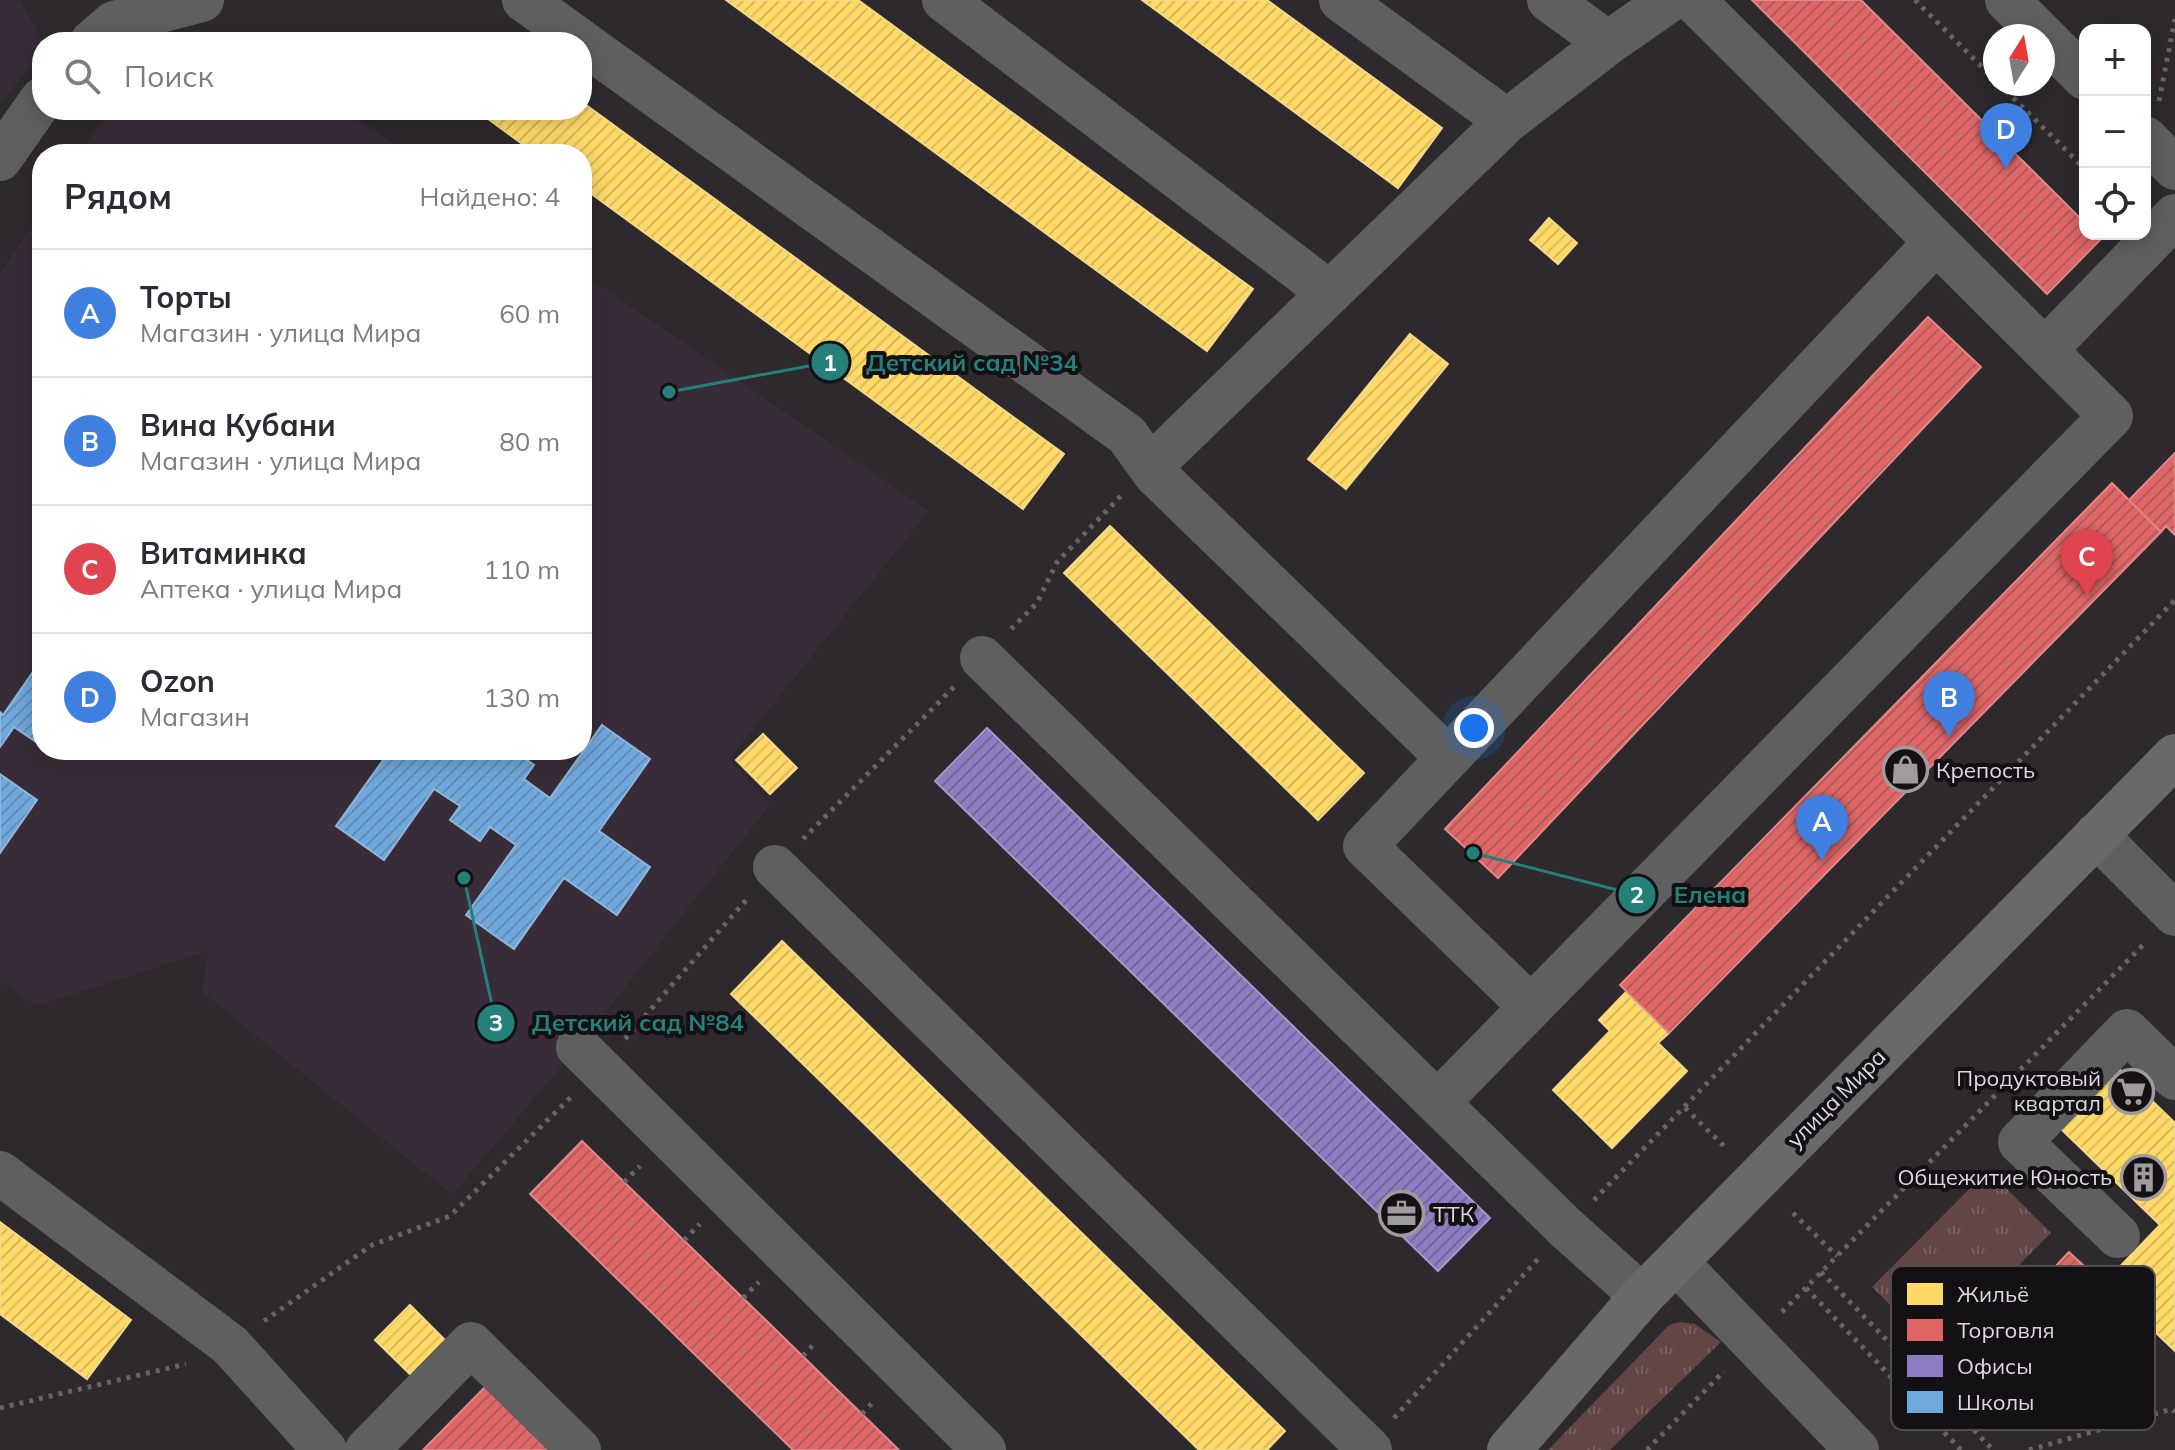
<!DOCTYPE html>
<html lang="ru">
<head>
<meta charset="utf-8">
<style>
	body { margin:0; font-family:Mulish,sans-serif; background:#f2f2f3; color:#2b2b33 }
	.controls { position:absolute; right:24px; top:24px; display:grid; overflow:hidden; border-radius:16px; box-shadow:0 4px 20px #0003 }
	.controls button { width:72px; height:72px; display:grid; place-items:center; padding:0; border:0; border-bottom:2px solid #e1e1e2; background:#fff; color:#2b2b33; font:40px sans-serif }
	.compass { position:absolute; left:1983px; top:24px; width:72px; height:72px; border-radius:50%; background:#fff; box-shadow:0 4px 20px #0003; rotate:11deg }
	.you { position:absolute; left:1474px; top:728px; width:28px; height:28px; margin:-20px; border:6px solid #fff; border-radius:50%; background:#1a73e8; box-shadow:0 0 0 12px #1a73e833 }
	.badge { display:grid; place-items:center; width:52px; height:52px; border-radius:50%; background:#db2777; color:#fff; font-size:26px; font-weight:700 }
	.pin { position:absolute; translate:-50% -66px; filter:drop-shadow(0 2px 4px #0008) }
	.pin::after { content:''; position:absolute; top:42px; width:28px; height:24px; background:inherit; clip-path:polygon(0 0,100% 0,50% 100%) }
	.list { margin:0; padding:0; list-style:none }
	h2 { display:flex; justify-content:space-between; align-items:center; height:104px; margin:0; padding:0 32px; font-size:34px }
	h2 small { font-size:26px; font-weight:400; color:#7c7c81 }
	.list li { display:grid; grid-template-columns:52px 1fr auto; gap:24px; align-items:center; box-sizing:border-box; height:128px; padding:0 32px; border-top:2px solid #e1e1e2 }
	.list b { display:block; font-size:30px; white-space:nowrap }
	.list p { margin:0; font-size:26px; white-space:nowrap; color:#7c7c81 }
	.list em { font-size:26px; font-style:normal; color:#7c7c81 }
	.icon { flex:none; width:44px; height:44px; fill:none; stroke:currentColor; stroke-width:2; stroke-linecap:round; stroke-linejoin:round }
	.map { position:relative; flex:none; width:2175px; height:1450px; overflow:hidden }
	.search { position:absolute; background:#fff; box-shadow:0 4px 20px #0003; left:32px; top:32px; width:560px; height:88px; display:flex; align-items:center; gap:20px; box-sizing:border-box; padding:0 28px; border-radius:32px; color:#7c7c81; font-size:30px }
	.panel { position:absolute; background:#fff; box-shadow:0 4px 20px #0003; left:32px; top:144px; width:560px; height:616px; border-radius:32px }
	.map>svg:first-child { display:block }
	.built { fill:#372c37 }
	.grass { fill:url(#grass-tufts) }
	.homes { fill:url(#homes-hatch); stroke:#f4d98a; stroke-width:2 }
	.shops { fill:url(#shops-hatch); stroke:#df888a; stroke-width:2 }
	.offices { fill:url(#offices-hatch); stroke:#a598cb; stroke-width:2 }
	.schools { fill:url(#schools-hatch); stroke:#90b6dc; stroke-width:2 }
	.lines { fill:none; stroke-linecap:round; stroke-linejoin:round }
	.path { stroke:#656466; stroke-width:5; stroke-dasharray:4 6; stroke-linecap:butt }
	.minor { stroke:#5f5f60; stroke-width:44 }
	.major { stroke:#69686b; stroke-width:44 }
	.labels { text-anchor:middle; dominant-baseline:central; stroke-width:8; stroke-linejoin:round; paint-order:stroke }
	.poi-label { font-size:22px; fill:#dcd8dd; stroke:#141115; text-anchor:start }
	.street-label { font-size:22px; fill:#dcd8dd; stroke:#141115 }
	.key { fill:#141115; stroke:#504d51; stroke-width:2 }
	.key-label { font-size:22px; fill:#dcd8dd }
	.leader { fill:none; stroke:#248079; stroke-width:3 }
	.callout-dot { fill:#248079; stroke:#141115; stroke-width:3 }
	.mark-label { font-size:24px; text-anchor:middle; font-weight:bold; fill:#fff }
	.callout-label { font-size:24px; text-anchor:middle; font-weight:bold; fill:#248079; stroke:#141115; stroke-width:8; stroke-linejoin:round; paint-order:stroke }
</style>
</head>
<body>
<div class="map">
<svg width="2175" height="1450" viewBox="0 0 2175 1450">
	<defs>
		<pattern id="grass-tufts" width="24" height="20" patternUnits="userSpaceOnUse" patternTransform="scale(2)"><rect width="24" height="20" fill="#624643"/><path d="M3 7l-1-3M5 7V3M7 7l1-3M15 17l-1-3M17 17v-4M19 17l1-3" fill="none" stroke="#78605e"/></pattern>
		<pattern id="homes-hatch" width="6" height="6" patternUnits="userSpaceOnUse" patternTransform="scale(2)"><rect width="6" height="6" fill="#ffd966"/><path d="M-1 1l2-2M0 6l6-6M5 7l2-2" fill="none" stroke="#d9bb5f"/></pattern>
		<pattern id="shops-hatch" width="6" height="6" patternUnits="userSpaceOnUse" patternTransform="scale(2)"><rect width="6" height="6" fill="#e06666"/><path d="M-1 1l2-2M0 6l6-6M5 7l2-2" fill="none" stroke="#b15b5b"/></pattern>
		<pattern id="offices-hatch" width="6" height="6" patternUnits="userSpaceOnUse" patternTransform="scale(2)"><rect width="6" height="6" fill="#8e7cc3"/><path d="M-1 1l2-2M0 6l6-6M5 7l2-2" fill="none" stroke="#736796"/></pattern>
		<pattern id="schools-hatch" width="6" height="6" patternUnits="userSpaceOnUse" patternTransform="scale(2)"><rect width="6" height="6" fill="#6fa8dc"/><path d="M-1 1l2-2M0 6l6-6M5 7l2-2" fill="none" stroke="#648eb6"/></pattern>
	</defs>
	<rect width="100%" height="100%" fill="#2d292d"/>
	<path class="built" d="M0 0H20L43 42 42 53 0 104Z
		M110 110H345L409 154H80Z
		M42 211V750H582V273L929 511 729 759 770 805 578 1047 452 1195 202 992 208 951 36 1006 0 982V273Z"/>
	<path class="grass" d="M1988 1170 2051 1233 1935 1349 1872 1287Z
		M1680 1322 1695 1324 1721 1342 1610 1450H1548L1669 1325Z"/>
	<path class="homes" d="M726 0H858L1253 289 1207 351Z
		M1142 0H1267L1442 128 1398 188Z
		M582 102 1064 454 1023 509 582 187V154H536L476 110H582Z
		M1549 218 1577 243 1558 264 1530 240Z
		M1410 334 1448 364 1346 489 1308 459Z
		M1110 526 1364 773 1318 820 1064 573Z
		M763 734 797 768 770 794 736 760Z
		M782 941 1285 1431 1267 1450H1199L731 994Z
		M1626 992 1669 1033 1658 1043 1687 1071 1612 1148 1553 1090 1610 1031 1599 1020Z
		M2119 1069 2175 1123V1351L2104 1283 2160 1225 2061 1129Z
		M0 1222 131 1320 87 1379 0 1314Z
		M410 1305 453 1348 419 1383 375 1340Z"/>
	<path class="shops" d="M1752 0H1861L2085 223V234H2096L2101 239 2047 294Z
		M1928 317 1981 367 1498 878 1445 829Z
		M2175 453V535L2166 526 2161 532 2129 500Z
		M2112 483 2161 532 1669 1033 1620 985Z
		M582 1141 743 1298 899 1450H793L530 1194Z
		M2069 1252 2126 1305 2035 1401 1979 1348Z
		M489 1383 558 1450H423Z"/>
	<path class="offices" d="M987 728 1490 1218 1438 1271 935 781Z"/>
	<path class="schools" d="M42 659V746L14 727 0 747V712L3 715Z
		M602 725 650 759 599 831 650 867 617 915 564 878 514 949 466 915 516 845 490 827 480 841 450 820 460 806 434 789 384 860 336 826 386 756 377 750H481L491 757 496 750H513L534 765 524 779 550 798Z
		M0 774 37 800 0 853Z"/>
	<g class="lines">
		<path class="path" d="M1915 0 1995 80
			M1999 84 2085 169
			M2159 101 2175 19
			M1011 629 1037 603 1057 562 1121 496
			M803 839 954 687
			M625 1039 747 899
			M1685 1108 1726 1148
			M624 1182 640 1166
			M1594 1200 2175 600
			M1793 1213 1837 1256
			M684 1240 700 1224
			M1821 1272 1993 1450
			M1806 1288 1961 1450
			M743 1298 759 1282
			M1782 1312 2145 943
			M264 1321 372 1245 450 1216 572 1096
			M803 1356 816 1342
			M0 1408 186 1364
			M862 1414 875 1400
			M1394 1418 1538 1259
			M1647 1450 1724 1371
			M2029 1450 2172 1409 2175 1412"/>
		<path class="minor" d="M524 0 582 42
			M944 0 1330 293
			M1341 0 1507 121 1608 43
			M1549 0 1608 43 1670 0
			M2007 0 2043 36
			M2043 36 2085 78
			M92 42 114 23 202 0
			M582 42 1127 435 1155 474 1448 758
			M2145 138 2175 168
			M0 159 42 99
			M2045 350 2175 216
			M1150 467 1507 121
			M982 658 1566 1228 1642 1296
			M2096 835 2175 914
			M775 867 1370 1450
			M1531 1007 2111 416 1693 0
			M578 1047 984 1450
			M1438 1102 1531 1007 1365 846 1936 242
			M0 1173 230 1345 325 1450
			M2118 1236 2020 1142 2127 1031 2175 1078
			M1677 1263 1857 1450
			M367 1450 471 1344 579 1450"/>
		<path class="major" d="M1509 1450 1642 1296 2175 756"/>
	</g>
	<defs>
		<symbol id="shop-ring" viewBox="-11 -11 22 22"><circle r="9.5" fill="#141115" stroke="#9f9b9f" stroke-width="1.5"/><path d="M-5-2.5h2.3a2.7 3.5 0 0 1 5.4 0H5L5.5 6h-11ZM-1.5-2.5h3a1.5 2.3 0 0 0-3 0Z" fill="#9f9b9f"/></symbol>
		<symbol id="supermarket-ring" viewBox="-11 -11 22 22"><circle r="9.5" fill="#141115" stroke="#9f9b9f" stroke-width="1.5"/><path d="M-6-5.5h2.5l.6 2H6L4.5 2H-2.5L-4.4-4H-6ZM-1.5 3.2a1.3 1.3 0 1 0 .1 0ZM3 3.2a1.3 1.3 0 1 0 .1 0Z" fill="#9f9b9f"/></symbol>
		<symbol id="building-ring" viewBox="-11 -11 22 22"><circle r="9.5" fill="#141115" stroke="#9f9b9f" stroke-width="1.5"/><path d="M-4-6H4V6H1V3H-1V6H-4ZM-2.5-4.3h1.7v1.8h-1.7ZM.8-4.3h1.7v1.8H.8ZM-2.5-1h1.7V.8h-1.7ZM.8-1h1.7V.8H.8Z" fill="#9f9b9f"/></symbol>
		<symbol id="office-ring" viewBox="-11 -11 22 22"><circle r="9.5" fill="#141115" stroke="#9f9b9f" stroke-width="1.5"/><path d="M-6-3h4V-5.5h4V-3h4V5H-6ZM-1-4.5V-3h2v-1.5ZM-6 0V1H6V0Z" fill="#9f9b9f"/></symbol>
	</defs>
	<g fill-rule="evenodd">
		<use href="#shop-ring" x="1880" y="744" width="51" height="51"/>
		<use href="#supermarket-ring" x="2106" y="1066" width="51" height="51"/>
		<use href="#building-ring" x="2118" y="1152" width="51" height="51"/>
		<use href="#office-ring" x="1376" y="1188" width="51" height="51"/>
	</g>
	<g class="labels">
		<g class="poi-label">
			<text x="1936" y="770">Крепость</text>
			<text x="2101" y="1078" text-anchor="end">Продуктовый<tspan x="2101" dy="25">квартал</tspan></text>
			<text x="2112" y="1177" text-anchor="end">Общежитие Юность</text>
			<text x="1433" y="1214">ТТК</text>
		</g>
		<g class="street-label">
			<text transform="translate(1836 1098) rotate(-45)">улица Мира</text>
		</g>
	</g>
	<rect x="1891" y="1266" width="264" height="164" rx="12" class="key"/>
	<rect x="1907" y="1283" width="36" height="22" fill="#ffd966"/>
	<rect x="1907" y="1319" width="36" height="22" fill="#e06666"/>
	<rect x="1907" y="1355" width="36" height="22" fill="#8e7cc3"/>
	<rect x="1907" y="1391" width="36" height="22" fill="#6fa8dc"/>
	<g class="key-label">
		<text x="1957" y="1302">Жильё</text>
		<text x="1957" y="1338">Торговля</text>
		<text x="1957" y="1374">Офисы</text>
		<text x="1957" y="1410">Школы</text>
	</g>
	<path class="leader" d="M669 392L830 362M1473 853L1637 895M464 878L496 1023"/>
	<g class="callout-dot">
		<circle cx="669" cy="392" r="8"/>
		<circle cx="1473" cy="853" r="8"/>
		<circle cx="464" cy="878" r="8"/>
		<circle cx="830" cy="362" r="20"/>
		<circle cx="1637" cy="895" r="20"/>
		<circle cx="496" cy="1023" r="20"/>
	</g>
	<g class="mark-label">
		<text x="830" y="371">1</text>
		<text x="1637" y="903">2</text>
		<text x="496" y="1031">3</text>
	</g>
	<g class="callout-label">
		<text x="972" y="371">Детский сад №34</text>
		<text x="1710" y="903">Елена</text>
		<text x="638" y="1031">Детский сад №84</text>
	</g>
</svg>
<div class="controls">
<button>+</button>
<button>−</button>
<button><svg class="icon" aria-label="locate" viewBox="0 0 24 24"><circle cx="12" cy="12" r="6"/><path d="M12 2v4M12 18v4M2 12h4M18 12h4"/></svg></button>
</div>
<svg class="compass" viewBox="-18 -18 36 36"><path d="M0-13l5 13h-10z" fill="#e53935"/><path d="M0 13l5-13h-10z" fill="#7c7c81"/></svg>
<div class="you"></div>
<div class="pin badge" style="left:1822px;top:861px;background:#3f7fe0">A</div>
<div class="pin badge" style="left:1949px;top:737px;background:#3f7fe0">B</div>
<div class="pin badge" style="left:2087px;top:596px;background:#e0444e">C</div>
<div class="pin badge" style="left:2006px;top:169px;background:#3f7fe0">D</div>
<div class="search"><svg class="icon" aria-label="search" viewBox="0 0 24 24"><circle cx="10" cy="10" r="6"/><path d="M15 15l6 6"/></svg>Поиск</div>
<section class="panel">
<h2>Рядом<small>Найдено: 4</small></h2>
<ul class="list">
<li><span class="badge" style="background:#3f7fe0">A</span><div><b>Торты</b><p>Магазин · улица Мира</p></div><em>60 m</em></li>
<li><span class="badge" style="background:#3f7fe0">B</span><div><b>Вина Кубани</b><p>Магазин · улица Мира</p></div><em>80 m</em></li>
<li><span class="badge" style="background:#e0444e">C</span><div><b>Витаминка</b><p>Аптека · улица Мира</p></div><em>110 m</em></li>
<li><span class="badge" style="background:#3f7fe0">D</span><div><b>Ozon</b><p>Магазин</p></div><em>130 m</em></li>
</ul>
</section>
</div>
</body>
</html>
